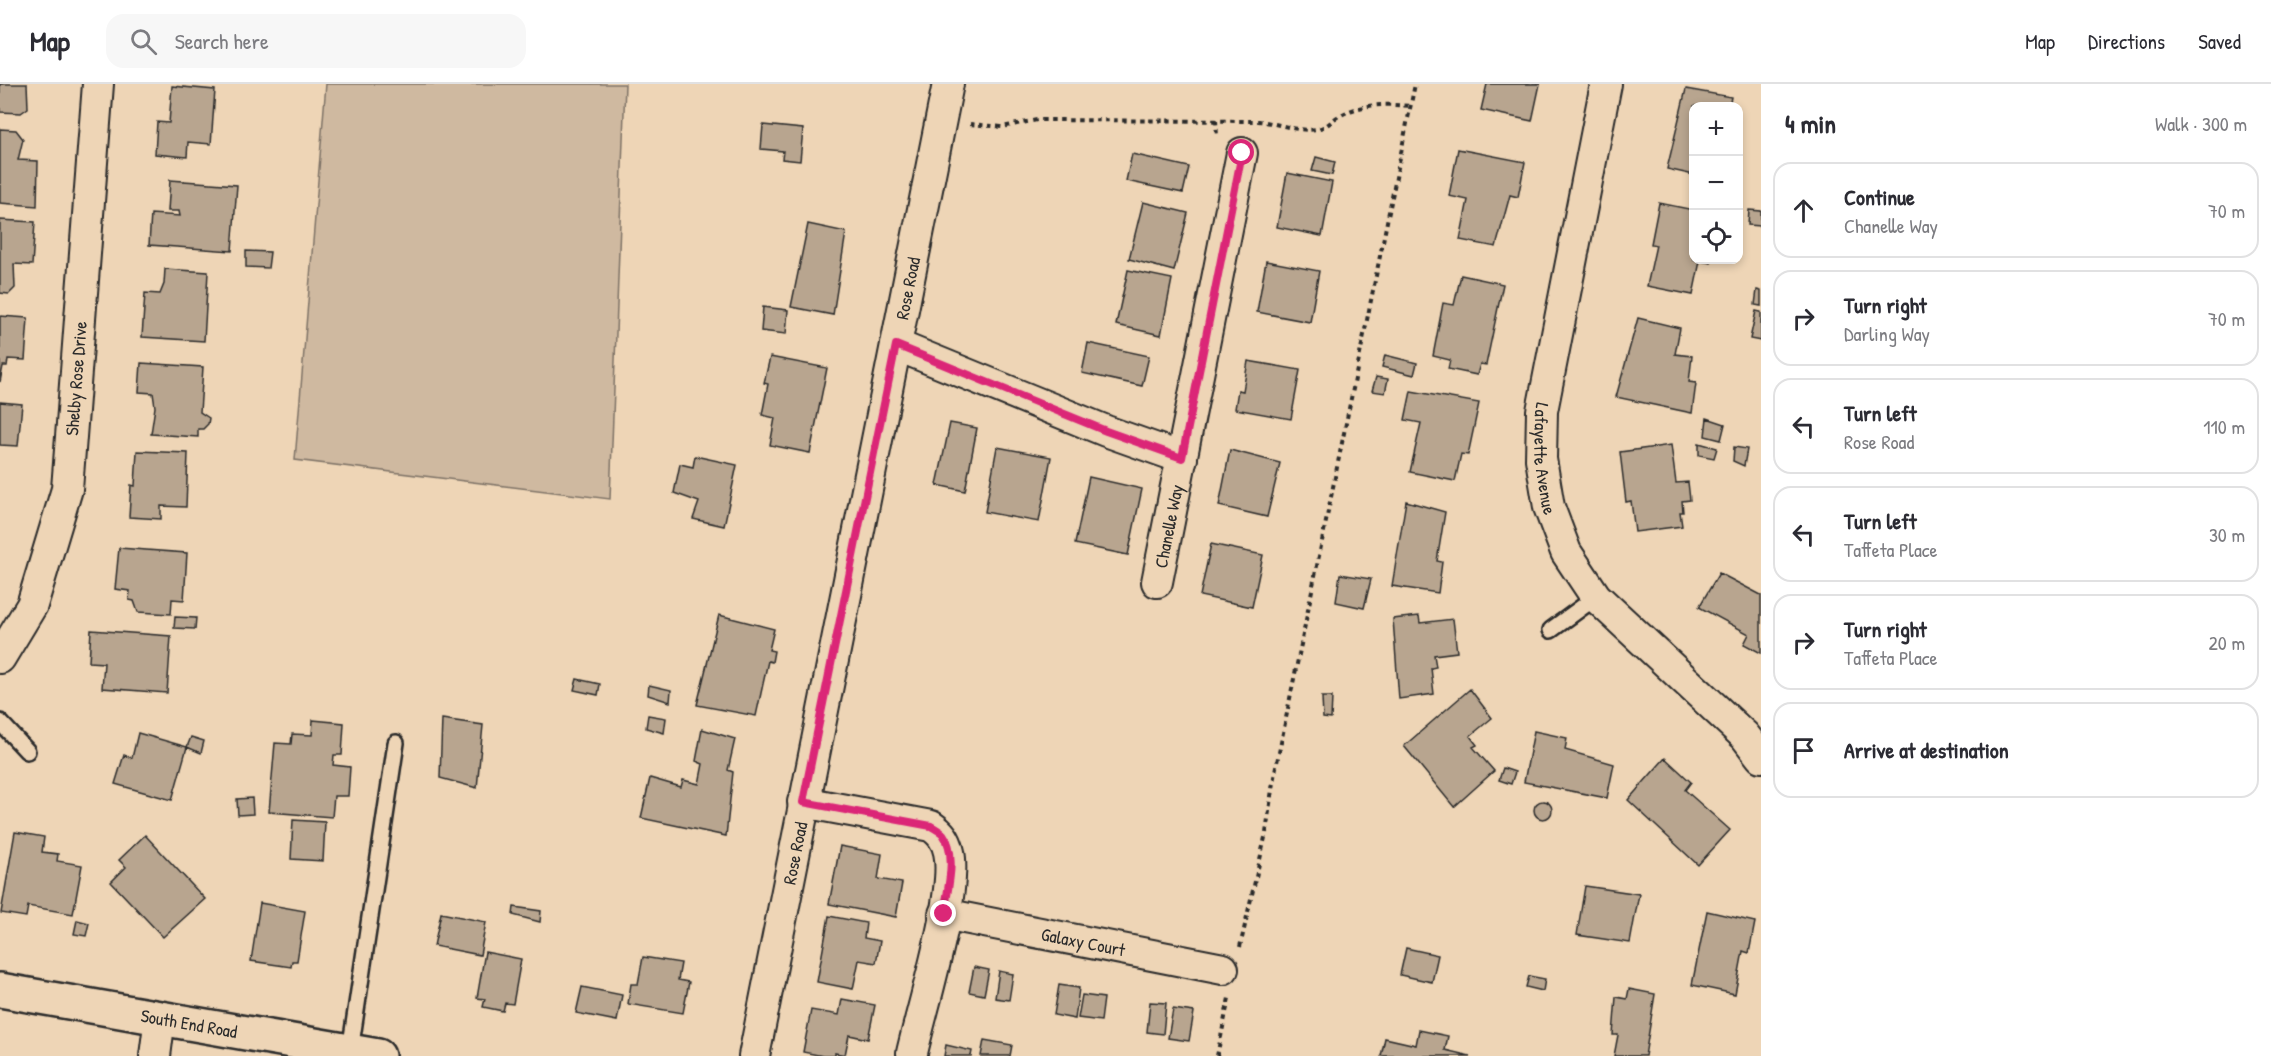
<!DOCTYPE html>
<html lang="en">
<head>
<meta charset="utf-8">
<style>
	body { margin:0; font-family:"Patrick Hand",sans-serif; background:#f7f7f7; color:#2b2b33 }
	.controls { position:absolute; right:18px; top:18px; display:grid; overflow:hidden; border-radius:12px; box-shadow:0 3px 9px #0003 }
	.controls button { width:54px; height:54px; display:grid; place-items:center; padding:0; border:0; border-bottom:2px solid #e1e1e2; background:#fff; color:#2b2b33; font:30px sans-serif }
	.stop { position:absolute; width:18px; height:18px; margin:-14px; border:4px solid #db2777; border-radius:50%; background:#fff }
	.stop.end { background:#db2777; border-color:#fff; box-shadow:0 2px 6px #0008 }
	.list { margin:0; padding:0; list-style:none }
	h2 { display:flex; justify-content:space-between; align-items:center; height:78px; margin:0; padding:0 24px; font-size:26px }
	h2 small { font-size:20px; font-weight:400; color:#7c7c81 }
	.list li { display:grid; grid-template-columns:39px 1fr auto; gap:18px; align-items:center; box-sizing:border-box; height:96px; margin:0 12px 12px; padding:0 12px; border:2px solid #e1e1e2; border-radius:18px }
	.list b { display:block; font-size:22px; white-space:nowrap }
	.list p { margin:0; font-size:20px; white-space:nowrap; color:#7c7c81 }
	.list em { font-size:20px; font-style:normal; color:#7c7c81 }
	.icon { flex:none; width:33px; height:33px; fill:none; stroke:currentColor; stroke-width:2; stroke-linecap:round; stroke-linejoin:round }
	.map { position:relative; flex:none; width:1761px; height:972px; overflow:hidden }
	header { display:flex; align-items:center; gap:36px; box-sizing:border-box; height:84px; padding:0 30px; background:#fff; border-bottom:2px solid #e1e1e2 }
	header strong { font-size:28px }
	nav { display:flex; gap:33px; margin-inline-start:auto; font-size:21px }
	.search { width:420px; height:54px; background:#f7f7f7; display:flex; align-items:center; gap:15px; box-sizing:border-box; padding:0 21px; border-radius:18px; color:#7c7c81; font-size:22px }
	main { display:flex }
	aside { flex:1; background:#fff }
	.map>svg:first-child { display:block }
	.green { fill:#cfb9a0; stroke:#7d7266; stroke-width:1.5 }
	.building { fill:#b8a58f; stroke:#2b2b2b; stroke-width:1.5 }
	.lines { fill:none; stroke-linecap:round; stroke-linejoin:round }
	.lane-casing { stroke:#2b2b2b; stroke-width:20 }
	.street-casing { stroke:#2b2b2b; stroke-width:34 }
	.secondary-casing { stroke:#2b2b2b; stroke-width:38 }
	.path { stroke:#2b2b2b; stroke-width:4; stroke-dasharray:4.5 4.5; stroke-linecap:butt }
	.lane { stroke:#eed5b6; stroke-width:15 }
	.street { stroke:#eed5b6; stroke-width:30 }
	.secondary { stroke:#eed5b6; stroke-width:33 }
	.route { stroke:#db2777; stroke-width:8 }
	.labels { text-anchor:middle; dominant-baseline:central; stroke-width:6; stroke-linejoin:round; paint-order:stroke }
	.street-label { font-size:18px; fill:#2b2b2b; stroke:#eed5b6 }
</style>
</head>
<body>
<header>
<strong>Map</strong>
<div class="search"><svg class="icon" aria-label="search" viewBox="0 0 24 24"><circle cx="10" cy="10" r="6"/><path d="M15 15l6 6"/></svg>Search here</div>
<nav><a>Map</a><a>Directions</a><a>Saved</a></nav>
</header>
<main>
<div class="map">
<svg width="1761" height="972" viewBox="0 0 1761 972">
	<rect width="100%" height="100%" fill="#eed5b6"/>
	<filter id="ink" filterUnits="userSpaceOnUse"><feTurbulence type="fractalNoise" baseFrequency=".0167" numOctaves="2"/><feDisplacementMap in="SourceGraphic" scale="12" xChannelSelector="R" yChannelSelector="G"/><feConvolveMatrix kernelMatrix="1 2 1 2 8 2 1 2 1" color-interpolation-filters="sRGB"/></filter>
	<g filter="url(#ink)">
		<path class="green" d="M326 0H625L610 415 295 376Z"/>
		<path class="building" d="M0 0H27L28 24 21 29 0 28Z
			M1487 0H1540L1532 37 1481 26Z
			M172 2 215 6 211 60 188 58 187 73 155 70 157 38 169 39Z
			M1686 5 1731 13 1729 22H1694V91L1667 85Z
			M763 41 803 45 800 77 782 75 783 67 761 65Z
			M0 45 16 46 23 55 18 76 38 77 37 122 0 119Z
			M1458 65 1525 78 1518 113 1510 111 1496 163 1460 156 1468 116 1449 112Z
			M1132 70 1189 83 1183 109 1126 97Z
			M1316 73 1335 78 1332 91 1312 87Z
			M1287 89 1332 98 1322 152 1277 143Z
			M170 96 237 101 232 167 149 161 151 130 180 132 179 127H168Z
			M1143 118 1188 129 1174 187 1129 175Z
			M1659 119 1694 126V176H1712L1711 179 1700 177 1693 211 1647 202 1656 161 1651 160Z
			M1749 126 1761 127V142L1748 141Z
			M0 136 35 138 32 181 14 180 15 204 9 210 0 209Z
			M808 140 846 148 833 231 791 223Z
			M246 167 270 168 268 184 246 183Z
			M1266 177 1319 187 1310 238 1257 228Z
			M165 185 208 188 204 257 142 253 145 209 160 210 164 200Z
			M1128 186 1172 195 1161 251 1116 241Z
			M1461 191 1503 200 1486 281 1480 280 1477 291 1448 285 1450 276 1433 272 1443 219 1454 221Z
			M1757 206 1761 207V222L1755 221Z
			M763 223 788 226 786 250 761 247Z
			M1756 227 1761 228V257L1750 255Z
			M0 232 28 234 25 276 8 275 7 282H3L0 298Z
			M1638 234 1680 244 1675 270 1692 272 1689 298 1696 299 1692 329 1616 313Z
			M1088 259 1149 272 1142 302 1082 289Z
			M1385 271 1417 279 1414 291 1382 283Z
			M770 273 827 284 810 369 770 361 775 334 762 331 768 300 764 299Z
			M1248 277 1300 286 1291 335 1235 325 1238 306 1243 307Z
			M141 279 203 283 200 328 209 334 208 340 203 345H198V353L151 350 155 323 153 309 139 308Z
			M1376 293 1388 295 1385 309 1372 307Z
			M1411 307 1479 319 1468 371 1461 370 1455 397 1410 388 1421 339 1405 336Z
			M0 318 22 320 18 362 0 361Z
			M1707 334 1725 340 1721 356 1705 352Z
			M950 339 977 344 965 407 937 401Z
			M1699 359 1717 364 1714 374 1699 371Z
			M1671 361 1676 399 1688 398 1690 416 1682 417 1683 428H1680L1682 442 1635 448 1631 417 1626 418 1620 368Z
			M997 363 1051 373 1039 438 985 428Z
			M1734 363 1747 365 1744 382 1733 377Z
			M1230 366 1280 379 1267 433 1219 422Z
			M137 367 188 369 186 423 161 422V435L129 433 131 401 135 402Z
			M695 372 737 381 724 442 693 435 699 418 674 409 680 380 693 383Z
			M1089 393 1142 405 1128 471 1075 460Z
			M1406 417 1445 428 1437 477 1442 478 1438 509 1392 502Z
			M1211 460 1263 471 1252 523 1200 512Z
			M119 464 187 469 184 516 172 515 171 530 138 528 134 517 129 516 130 507 115 505Z
			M1719 489 1761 511V569L1744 560 1749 550 1699 523Z
			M1340 490 1371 495 1364 524 1336 518Z
			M719 531 774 545 769 566 774 567 772 578 768 577 756 632 697 621Z
			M1419 532 1420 539 1453 535 1457 568 1434 571 1436 583 1431 584 1434 610 1399 615 1393 535Z
			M175 533 196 534 195 545 174 544Z
			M91 546 171 552 167 609 102 604 104 579 89 578Z
			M577 595 600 600 598 611 574 606Z
			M649 601 671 606 670 618 648 611Z
			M1470 605 1492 634 1470 652 1477 661 1473 663 1494 687 1454 723 1404 662Z
			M1322 613H1332L1331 635 1323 634Z
			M648 631 666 634 664 649 646 644Z
			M442 635 483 641 477 704 440 694Z
			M313 636 344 639 342 671H334L333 681 350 683 348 712H334L332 733 269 728 275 659 291 660 292 650 312 651Z
			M702 645 735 655 728 686 733 688 726 752 641 734 650 694 681 703 683 696 699 700 703 680 696 677Z
			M1534 647 1567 654 1565 666 1614 680 1607 714 1524 698Z
			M138 649 187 663 172 716 115 700 124 671 132 674Z
			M191 653 204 657 201 669 187 663Z
			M1665 674 1691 698 1685 706 1730 746 1698 781 1628 716Z
			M1503 684 1515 688 1511 700 1499 696Z
			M252 714 253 730 238 731 237 715Z
			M1534 726a9 9 0 1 1 18 0a9 9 0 1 1-18 0Z
			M293 736 325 738 323 777 291 775Z
			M15 748 44 753 42 768 58 770 57 777 82 781 73 830 28 822 26 833 1 829Z
			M145 751 205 815 163 853 111 798 126 783 119 776Z
			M840 762 882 770 878 795 902 799 896 833 829 820Z
			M1585 802 1639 810 1630 859 1577 851Z
			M260 819 305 827 297 877H292L291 883 251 877Z
			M514 823 541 827 540 838 513 831Z
			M1707 827 1755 838 1749 869 1743 867 1735 910 1692 901Z
			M441 829 486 838 480 871 434 862Z
			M829 832 866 839 864 854 880 857 876 879 859 876 853 905 817 898Z
			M77 836 89 839 86 852 74 850Z
			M1406 864 1438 871 1432 898 1400 891Z
			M485 868 521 875 513 920 505 919 503 927 483 923 485 915 477 914Z
			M643 873 681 879 678 896 689 898 683 929 628 920 631 900H638Z
			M974 883 989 886 984 911 969 908Z
			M999 887 1013 890 1009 916 995 914Z
			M1529 892 1545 895 1543 907 1526 903Z
			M1059 901 1079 904 1075 935 1054 931Z
			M582 903 622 911 617 937 576 929Z
			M1629 905 1655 910 1645 972H1614L1618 951H1613L1616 913 1627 915Z
			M1082 911 1104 914 1101 937 1078 934Z
			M842 915 875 921 868 955 849 951 845 971 835 969V972H823L803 968 811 926 839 931Z
			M1150 918 1166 919 1163 950 1147 948Z
			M1173 925 1194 928 1189 957 1168 954Z
			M1419 946 1448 952 1445 966 1470 972H1381L1385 954 1416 961Z
			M984 956 1012 961 1010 972H981Z
			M946 961 972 967 971 972H944Z"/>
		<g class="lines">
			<defs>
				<path id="lane" d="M1551 546 1596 513
					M0 638 27 667
					M350 967 396 659"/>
				<g id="street">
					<path id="s1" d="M1606 0 1542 327 1541 375 1549 423 1566 468 1596 513 1745 652 1761 673"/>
					<path d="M896 261 1106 347 1182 374"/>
					<path id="s2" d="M1157 498 1242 69"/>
					<path id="s3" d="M0 574 32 521 67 405 98 0"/>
					<path d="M803 718 931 742C941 749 946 755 949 768 958 808 922 924 912 969"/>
					<path id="s4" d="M944 830 1223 885"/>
					<path d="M155 972 160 933"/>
					<path id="s5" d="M754 972 948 0"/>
				</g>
				<g id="secondary">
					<path id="s6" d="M0 906 378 972"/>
				</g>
			</defs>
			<use href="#lane" class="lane-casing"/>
			<use href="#street" class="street-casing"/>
			<use href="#secondary" class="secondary-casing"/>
			<path class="path" d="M1216 36 1217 53
				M970 40 1002 43 1037 36 1259 37C1279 39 1304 51 1323 43 1329 41 1333 35 1339 32 1363 19 1384 20 1411 22
				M1240 863 1266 749 1273 698 1415 0
				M1217 972 1229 914"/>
			<use href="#lane" class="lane"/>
			<use href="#street" class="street"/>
			<use href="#secondary" class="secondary"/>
		</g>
	</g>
	<g class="lines" filter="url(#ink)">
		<path class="route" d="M944 830C947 807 958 770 943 750 940 747 934 744 931 742L803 718 896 261 1106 347 1182 374 1242 69"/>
	</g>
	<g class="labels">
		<g class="street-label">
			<text stroke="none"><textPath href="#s5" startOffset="783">Rose Road</textPath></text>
			<text stroke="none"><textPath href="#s3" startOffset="294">Shelby Rose Drive</textPath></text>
			<text stroke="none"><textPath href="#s1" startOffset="381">Lafayette Avenue</textPath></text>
			<text stroke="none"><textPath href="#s2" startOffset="57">Chanelle Way</textPath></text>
			<text stroke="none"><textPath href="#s5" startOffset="207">Rose Road</textPath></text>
			<text stroke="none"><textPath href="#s4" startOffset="142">Galaxy Court</textPath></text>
			<text stroke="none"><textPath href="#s6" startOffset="192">South End Road</textPath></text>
		</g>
	</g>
</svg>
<div class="controls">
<button>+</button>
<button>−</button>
<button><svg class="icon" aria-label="locate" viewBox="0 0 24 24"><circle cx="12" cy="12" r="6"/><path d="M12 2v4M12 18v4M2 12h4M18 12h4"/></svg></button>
</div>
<div class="stop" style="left:1242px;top:69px"></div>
<div class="stop end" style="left:944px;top:830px"></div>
</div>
<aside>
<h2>4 min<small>Walk · 300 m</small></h2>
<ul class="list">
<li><svg class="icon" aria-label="ahead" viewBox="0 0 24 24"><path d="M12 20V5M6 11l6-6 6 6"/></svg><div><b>Continue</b><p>Chanelle Way</p></div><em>70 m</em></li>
<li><svg class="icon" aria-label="right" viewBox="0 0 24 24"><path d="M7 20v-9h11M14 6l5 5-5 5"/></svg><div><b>Turn right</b><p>Darling Way</p></div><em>70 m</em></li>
<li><svg class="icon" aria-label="left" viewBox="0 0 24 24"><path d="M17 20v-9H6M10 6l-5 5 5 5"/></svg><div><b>Turn left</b><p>Rose Road</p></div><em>110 m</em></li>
<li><svg class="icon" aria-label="left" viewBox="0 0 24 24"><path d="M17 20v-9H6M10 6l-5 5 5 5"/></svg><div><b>Turn left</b><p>Taffeta Place</p></div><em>30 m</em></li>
<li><svg class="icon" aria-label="right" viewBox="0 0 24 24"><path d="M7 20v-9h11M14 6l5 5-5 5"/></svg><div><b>Turn right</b><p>Taffeta Place</p></div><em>20 m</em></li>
<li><svg class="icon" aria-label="arrive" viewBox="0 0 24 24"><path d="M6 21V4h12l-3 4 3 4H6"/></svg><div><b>Arrive at destination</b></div></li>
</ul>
</aside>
</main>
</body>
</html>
